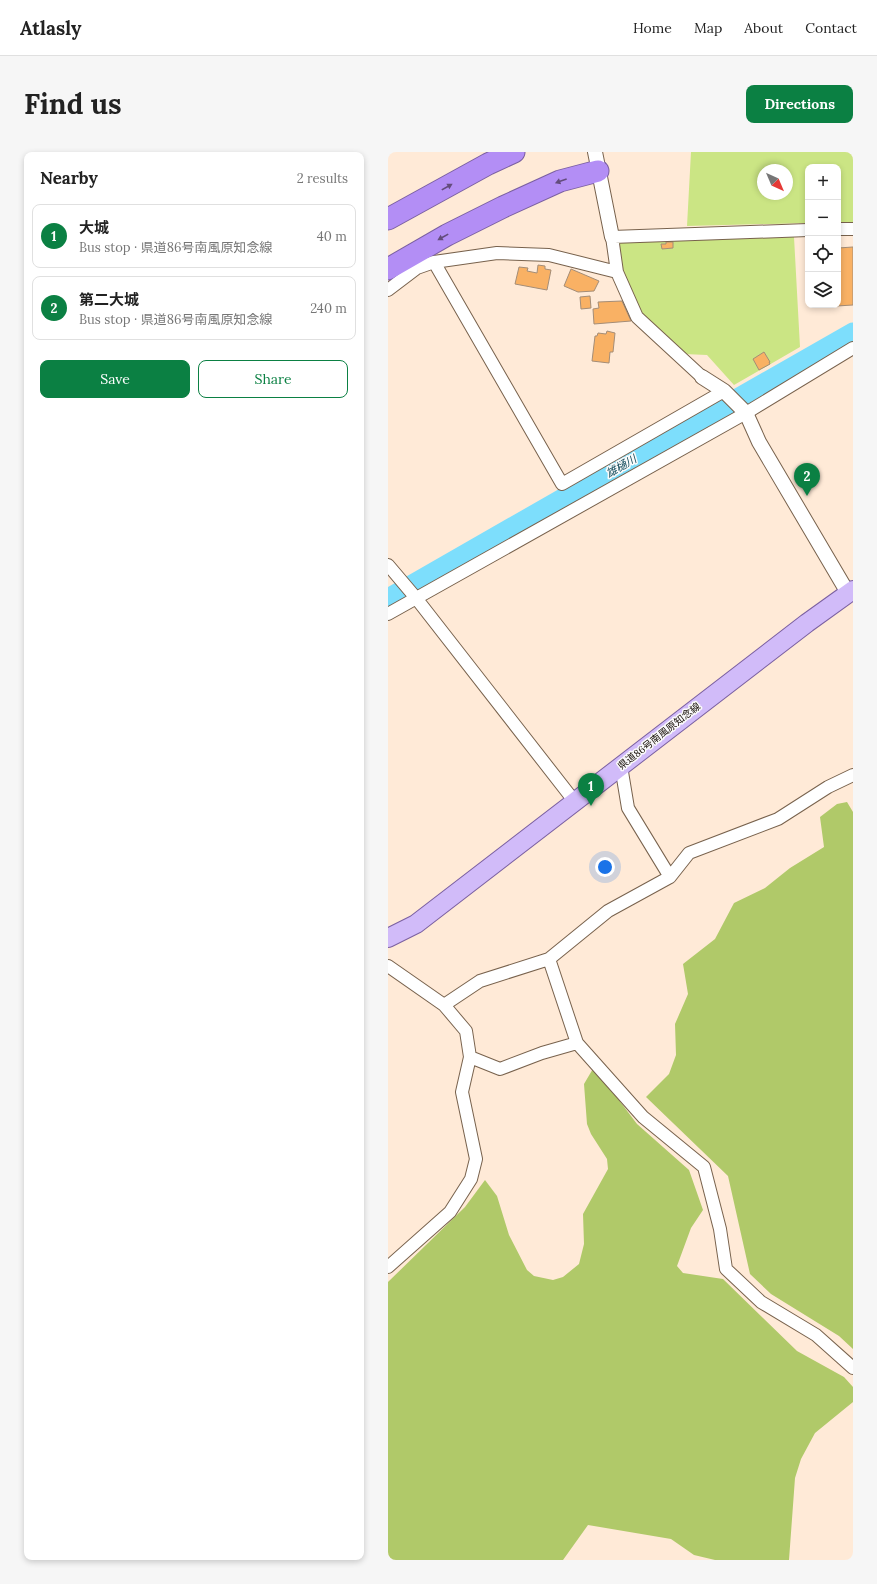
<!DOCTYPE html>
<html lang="en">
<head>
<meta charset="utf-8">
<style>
	body { margin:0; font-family:Lora,"Noto Sans JP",serif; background:#f6f6f6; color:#222 }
	.controls { position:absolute; right:12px; top:12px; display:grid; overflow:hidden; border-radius:8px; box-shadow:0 2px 6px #0003 }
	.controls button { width:36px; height:36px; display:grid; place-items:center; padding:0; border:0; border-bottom:1px solid #e0e0e0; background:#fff; color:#222; font:20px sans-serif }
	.compass { position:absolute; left:369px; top:12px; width:36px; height:36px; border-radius:50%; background:#fff; box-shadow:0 2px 6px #0003; rotate:136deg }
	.you { position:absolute; left:217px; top:715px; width:14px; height:14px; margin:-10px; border:3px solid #fff; border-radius:50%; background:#1a73e8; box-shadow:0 0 0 6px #1a73e833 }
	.badge { display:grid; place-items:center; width:26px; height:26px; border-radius:50%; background:#0b8043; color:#fff; font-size:13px; font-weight:700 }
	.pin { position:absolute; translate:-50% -33px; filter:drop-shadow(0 1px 2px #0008) }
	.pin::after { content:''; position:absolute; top:21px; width:14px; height:12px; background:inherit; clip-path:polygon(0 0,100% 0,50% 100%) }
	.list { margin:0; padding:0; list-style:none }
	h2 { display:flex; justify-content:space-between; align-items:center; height:52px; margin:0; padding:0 16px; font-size:17px }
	h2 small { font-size:13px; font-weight:400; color:#767676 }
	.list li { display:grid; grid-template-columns:26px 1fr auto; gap:12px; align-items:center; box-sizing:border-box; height:64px; margin:0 8px 8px; padding:0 8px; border:1px solid #e0e0e0; border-radius:8px }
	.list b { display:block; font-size:15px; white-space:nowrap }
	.list p { margin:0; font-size:13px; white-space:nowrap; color:#767676 }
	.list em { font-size:13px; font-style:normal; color:#767676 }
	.actions { display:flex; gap:8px; padding:12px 16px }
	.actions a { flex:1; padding:9px 0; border:1px solid #0b8043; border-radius:8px; text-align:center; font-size:14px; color:#0b8043 }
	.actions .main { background:#0b8043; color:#fff }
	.icon { flex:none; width:22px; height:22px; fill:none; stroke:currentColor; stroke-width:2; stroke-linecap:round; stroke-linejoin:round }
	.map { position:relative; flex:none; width:465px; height:1408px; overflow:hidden; border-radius:8px }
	header { display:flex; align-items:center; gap:24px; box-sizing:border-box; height:56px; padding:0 20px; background:#fff; border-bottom:1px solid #e0e0e0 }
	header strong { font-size:19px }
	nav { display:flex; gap:22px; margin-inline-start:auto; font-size:14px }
	.intro { display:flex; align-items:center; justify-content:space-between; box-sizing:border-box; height:96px; padding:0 24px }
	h1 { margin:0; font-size:28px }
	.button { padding:10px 18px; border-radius:8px; background:#0b8043; color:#fff; font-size:14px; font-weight:700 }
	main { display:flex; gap:24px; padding:0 24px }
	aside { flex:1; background:#fff; border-radius:8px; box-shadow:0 2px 6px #0003 }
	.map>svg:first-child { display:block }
	.green { fill:#cbe584; fill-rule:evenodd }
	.forest { fill:#b0c969 }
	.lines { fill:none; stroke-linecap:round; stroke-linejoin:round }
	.river { stroke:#7ddefc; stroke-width:21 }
	.building { fill:#f9b164; stroke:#a48d77 }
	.minor-casing { stroke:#78624d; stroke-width:14 }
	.tertiary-casing { stroke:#78624d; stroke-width:16 }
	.primary-casing { stroke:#7b60a1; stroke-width:20 }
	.motorway-casing { stroke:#7b60a1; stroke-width:23 }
	.minor { stroke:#fff; stroke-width:12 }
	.tertiary { stroke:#fff; stroke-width:14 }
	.primary { stroke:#d1bbf9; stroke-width:18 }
	.motorway { stroke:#b38ef5; stroke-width:21 }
	.oneway { fill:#634c7c }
	.labels { text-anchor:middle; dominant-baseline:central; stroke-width:3; stroke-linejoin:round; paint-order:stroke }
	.street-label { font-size:10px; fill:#130b04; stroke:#fbfbfb }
	.water-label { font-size:11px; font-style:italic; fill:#164e5e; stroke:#fbfbfb }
</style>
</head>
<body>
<header>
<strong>Atlasly</strong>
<nav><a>Home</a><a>Map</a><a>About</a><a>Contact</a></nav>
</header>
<div class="intro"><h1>Find us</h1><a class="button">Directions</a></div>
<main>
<aside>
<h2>Nearby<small>2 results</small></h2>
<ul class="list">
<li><span class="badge">1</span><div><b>大城</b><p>Bus stop · 県道86号南風原知念線</p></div><em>40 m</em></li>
<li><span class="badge">2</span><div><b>第二大城</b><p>Bus stop · 県道86号南風原知念線</p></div><em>240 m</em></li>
</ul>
<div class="actions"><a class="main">Save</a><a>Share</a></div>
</aside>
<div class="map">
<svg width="465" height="1408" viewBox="0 0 465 1408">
	<rect width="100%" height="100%" fill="#ffead7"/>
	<path class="green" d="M303 0H465V70H450V15H420V71L299 74ZM375 18H399V42H375Z
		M406 85 412 195 346 233 319 203 296 202 253 162 241 138 231 102V90L236 89Z"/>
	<path class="forest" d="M459 650 465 660V1197L451 1184 383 1142 362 1122 340 1024 258 945 281 922 288 903 287 872 300 842 295 812 327 787 346 751 377 736 402 716 436 695 432 665 449 652Z
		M206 915 249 972 301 1018 315 1058 303 1076 289 1114 295 1121 335 1127 409 1199 456 1225 465 1235V1250L427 1281 413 1307 407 1326 401 1408H327L306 1403 283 1387 200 1373 175 1408H0V1130L77 1055 97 1028 109 1044 121 1083 139 1118 146 1124 165 1128 175 1125 191 1112 196 1092 195 1062 220 1017 219 1007 203 982 199 972 196 932Z"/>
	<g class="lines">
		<path class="river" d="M0 447 465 181"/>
	</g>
	<path class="building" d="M278 90H285V96L274 97 273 92H278Z
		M465 95V153L432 155V153H450V96Z
		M150 113 157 114V117L163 118 159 138 127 132 131 115 140 116 139 119 149 121Z
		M183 117 211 129 206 139 190 140 176 134Z
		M202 144 203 156 193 157 192 145Z
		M234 149 243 169 206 172 205 157 211 156 210 150Z
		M219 179 227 181 225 200H222L221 211 204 209 207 184H209L210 181 218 182Z
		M376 200 382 210H381L382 212 371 218 365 207Z"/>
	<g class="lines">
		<defs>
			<path id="minor" d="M450 77H465
				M46 110 174 332 336 239
				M0 138 29 116 46 110 109 101 161 103 229 120
				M314 225 249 165 229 120 224 85 420 78
				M0 413 28 446 187 650
				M0 462 358 261 465 196
				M233 614 240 656 282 725
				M161 807 189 891 255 965 316 1015 332 1077 338 1117 373 1150 428 1183 465 1216
				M0 814 56 853 78 879 82 905 74 940 88 1007 83 1027 62 1060 0 1115
				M56 853 92 829 161 807 220 759 282 725 301 701 390 667 440 635 465 623
				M82 905 112 917 154 901 189 891"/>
			<path id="tertiary" d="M207 0 224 85
				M314 225 336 239 358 261 371 290 460 441"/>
			<path id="primary" d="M0 786 28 772 419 471 465 438"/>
			<path id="motorway" d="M0 67 100 12 126 0
				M0 117 59 83 115 55 172 29 210 19"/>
		</defs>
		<use href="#minor" class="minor-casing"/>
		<use href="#tertiary" class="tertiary-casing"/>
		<use href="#primary" class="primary-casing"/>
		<use href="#motorway" class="motorway-casing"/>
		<use href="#minor" class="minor"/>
		<use href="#tertiary" class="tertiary"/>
		<use href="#primary" class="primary"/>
		<use href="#motorway" class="motorway"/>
	</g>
	<defs><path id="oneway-solid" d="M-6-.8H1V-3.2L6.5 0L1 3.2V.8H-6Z"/></defs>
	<g class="oneway">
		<use href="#oneway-solid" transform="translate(173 29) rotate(160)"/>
		<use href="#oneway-solid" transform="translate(59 35) rotate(-29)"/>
		<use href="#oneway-solid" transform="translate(55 85) rotate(151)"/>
	</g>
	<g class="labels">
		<g class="street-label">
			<text transform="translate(271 584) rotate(-38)">県道86号南風原知念線</text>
		</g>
		<g class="water-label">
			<text transform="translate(233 314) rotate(-30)">雄樋川</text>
		</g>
	</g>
</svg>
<div class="controls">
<button>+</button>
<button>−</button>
<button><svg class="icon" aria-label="locate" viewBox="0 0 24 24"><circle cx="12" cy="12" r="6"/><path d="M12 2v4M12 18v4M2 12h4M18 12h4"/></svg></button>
<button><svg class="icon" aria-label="layers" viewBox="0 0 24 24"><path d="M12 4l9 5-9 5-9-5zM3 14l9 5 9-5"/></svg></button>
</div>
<svg class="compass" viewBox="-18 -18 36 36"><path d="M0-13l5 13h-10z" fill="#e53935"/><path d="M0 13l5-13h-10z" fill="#767676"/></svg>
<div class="you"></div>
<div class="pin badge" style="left:203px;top:654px">1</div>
<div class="pin badge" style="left:419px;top:344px">2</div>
</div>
</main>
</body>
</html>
